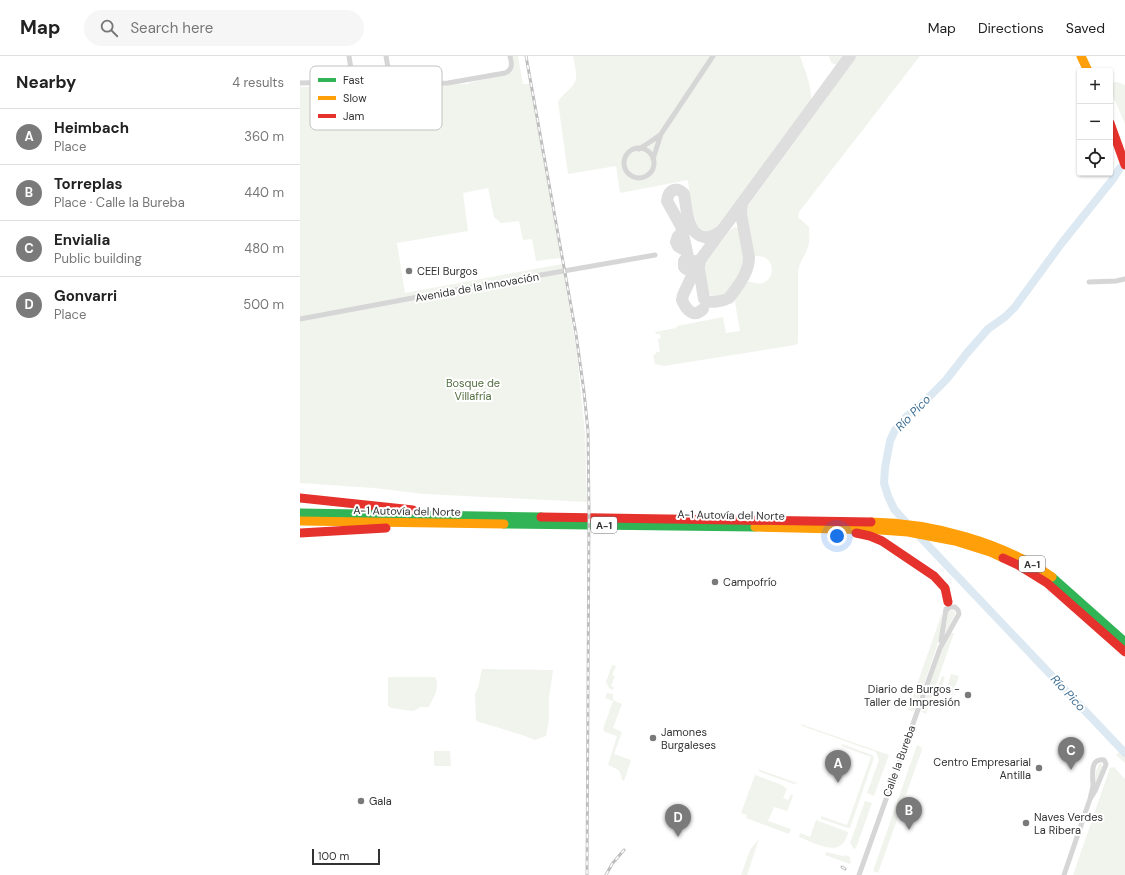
<!DOCTYPE html>
<html lang="en">
<head>
<meta charset="utf-8">
<style>
	body { margin:0; font-family:"DM Sans",sans-serif; background:#f6f6f6; color:#222 }
	.controls { position:absolute; right:12px; top:12px; display:grid; overflow:hidden; border-radius:4px; box-shadow:0 1px 3px #0004 }
	.controls button { width:36px; height:36px; display:grid; place-items:center; padding:0; border:0; border-bottom:1px solid #e0e0e0; background:#fff; color:#222; font:20px sans-serif }
	.scale { position:absolute; left:12px; bottom:10px; width:68px; box-sizing:border-box; padding-left:4px; border:2px solid #323232; border-top:0; font-size:11px; line-height:14px; white-space:nowrap; color:#323232; -webkit-text-stroke:3px #fff; paint-order:stroke }
	.you { position:absolute; left:537px; top:480px; width:14px; height:14px; margin:-10px; border:3px solid #fff; border-radius:50%; background:#1a73e8; box-shadow:0 0 0 6px #1a73e833 }
	.badge { display:grid; place-items:center; width:26px; height:26px; border-radius:50%; background:#7a7a7a; color:#fff; font-size:13px; font-weight:700 }
	.pin { position:absolute; translate:-50% -33px; filter:drop-shadow(0 1px 2px #0008) }
	.pin::after { content:''; position:absolute; top:21px; width:14px; height:12px; background:inherit; clip-path:polygon(0 0,100% 0,50% 100%) }
	.list { margin:0; padding:0; list-style:none }
	h2 { display:flex; justify-content:space-between; align-items:center; height:52px; margin:0; padding:0 16px; font-size:17px }
	h2 small { font-size:13px; font-weight:400; color:#767676 }
	.list li { display:grid; grid-template-columns:26px 1fr auto; gap:12px; align-items:center; box-sizing:border-box; height:56px; padding:0 16px; border-top:1px solid #e0e0e0 }
	.list b { display:block; font-size:15px; white-space:nowrap }
	.list p { margin:0; font-size:13px; white-space:nowrap; color:#767676 }
	.list em { font-size:13px; font-style:normal; color:#767676 }
	.icon { flex:none; width:22px; height:22px; fill:none; stroke:currentColor; stroke-width:2; stroke-linecap:round; stroke-linejoin:round }
	.map { position:relative; flex:none; width:825px; height:819px; overflow:hidden }
	header { display:flex; align-items:center; gap:24px; box-sizing:border-box; height:56px; padding:0 20px; background:#fff; border-bottom:1px solid #e0e0e0 }
	header strong { font-size:19px }
	nav { display:flex; gap:22px; margin-inline-start:auto; font-size:14px }
	.search { width:280px; height:36px; background:#f6f6f6; display:flex; align-items:center; gap:10px; box-sizing:border-box; padding:0 14px; border-radius:22px; color:#767676; font-size:15px }
	main { display:flex }
	aside { flex:1; background:#fff }
	.map>svg:first-child { display:block }
	.green { fill:#f1f4ed }
	.lines { fill:none; stroke-linecap:round; stroke-linejoin:round }
	.river { stroke:#dde9f2; stroke-width:8 }
	.taxiway { stroke:#dedede; stroke-width:12 }
	.street { stroke:#d6d6d6; stroke-width:5 }
	.fast { stroke:#30b455; stroke-width:9 }
	.slow { stroke:#ff9f0a; stroke-width:9 }
	.jam { stroke:#e5322d; stroke-width:9 }
	.rail-casing { stroke:#bebebe; stroke-width:3 }
	.rail { stroke:#fff; stroke-width:1.5; stroke-dasharray:4.5; stroke-linecap:butt }
	.poi-dot { fill:#7a7a7a; stroke:#fff; stroke-width:1.5 }
	.labels { text-anchor:middle; dominant-baseline:central; stroke-width:4; stroke-linejoin:round; paint-order:stroke }
	.shield { fill:#fff; stroke:#707070; stroke-width:1 }
	.shield-label { font-size:10px; font-weight:bold; fill:#323232 }
	.poi-label { font-size:11px; fill:#323232; stroke:#fff; text-anchor:start }
	.street-label { font-size:11px; fill:#323232; stroke:#fff }
	.park-label { font-size:11px; fill:#536e40; stroke:#fff }
	.water-label { font-size:12px; font-style:italic; fill:#417094; stroke:#fff }
	.key { fill:#fff; stroke:#c2c2c2; stroke-width:1 }
	.key-label { font-size:11px; fill:#323232 }
</style>
</head>
<body>
<header>
<strong>Map</strong>
<div class="search"><svg class="icon" aria-label="search" viewBox="0 0 24 24"><circle cx="10" cy="10" r="6"/><path d="M15 15l6 6"/></svg>Search here</div>
<nav><a>Map</a><a>Directions</a><a>Saved</a></nav>
</header>
<main>
<aside>
<h2>Nearby<small>4 results</small></h2>
<ul class="list">
<li><span class="badge">A</span><div><b>Heimbach</b><p>Place</p></div><em>360 m</em></li>
<li><span class="badge">B</span><div><b>Torreplas</b><p>Place · Calle la Bureba</p></div><em>440 m</em></li>
<li><span class="badge">C</span><div><b>Envialia</b><p>Public building</p></div><em>480 m</em></li>
<li><span class="badge">D</span><div><b>Gonvarri</b><p>Place</p></div><em>500 m</em></li>
</ul>
</aside>
<div class="map">
<svg width="825" height="819" viewBox="0 0 825 819">
	<rect width="100%" height="100%" fill="#fff"/>
	<path class="green" d="M213 0H218L223 28H230L261 202 236 205 232 183 223 184 219 165 201 167 194 161 188 132 163 137 168 175 97 187 105 237 262 208 277 298 285 377 287 446 124 438 74 432 0 427V31L168 28V27L211 17C215 12 214 6 213 0Z
		M273 0H500C505 15 512 30 511 45L418 171C412 176 404 177 398 170 393 163 389 134 388 124L320 137 316 110 268 118 258 46C263 37 272 33 275 26 278 19 274 7 273 0Z
		M529 0H545L538 9 531 7Z
		M557 0H620L499 156 498 161 509 171C509 177 510 185 508 191 505 200 500 205 498 215V287L495 289 364 310 355 308 353 299 356 298V296H360L358 283 361 282 360 278H356L355 276 376 272 377 270 423 261 426 277 440 275 435 246C435 238 441 232 447 226 452 225 457 229 463 227 473 223 475 210 467 203 464 200 459 200 455 200L453 197 445 156 447 151Z
		M817 26 825 29V68L810 33V27Z
		M435 171 438 172 440 174 445 204 443 214 431 234 427 238 414 240 411 239 408 236 405 216 406 210 407 205 428 177 432 173Z
		M650 554 655 555V559L645 577 648 557Z
		M642 557 641 576 638 587 615 654 613 655 608 654Z
		M651 577H654L626 658 622 656 621 653 641 592Z
		M312 609 316 610 312 619 315 620 311 630 314 631 313 634 309 632 306 626Z
		M182 613 253 614 249 642V664L246 680 235 684 222 679 176 665 175 638 178 632Z
		M651 618 659 620 652 639 645 637Z
		M642 620 645 621 640 637 636 636Z
		M90 621H135C141 631 133 642 129 651H120L116 654 112 655 91 652 88 650V622Z
		M307 637 313 638V644L322 648 313 672 322 676 314 698 331 704 324 725 322 724C320 712 318 714 308 709L317 680 305 676 303 673 313 645 305 642Z
		M501 668 589 699 574 740 567 737 579 704 576 696 502 670Z
		M542 688 572 699 574 702 550 772H548L521 763V760L547 769 571 701 541 690Z
		M617 689 621 691 622 694 578 817 573 815Z
		M825 691V707L816 699Z
		M134 695H150L151 710H134Z
		M799 708H802V712L794 733 796 715Z
		M814 711 825 723V819H773L810 712Z
		M458 713 497 727 494 728 460 716Z
		M455 719 482 729 487 733 483 742 488 744 491 738 493 740 487 755 474 751 468 765 491 773 489 778 446 762 447 759 441 757Z
		M565 745 572 747 556 792 554 793 550 787Z
		M516 764 548 776V777C541 804 516 787 499 781L500 777 510 781Z
		M459 783 447 819H441L450 794Z
		M526 796 543 800 544 799 550 801V803L551 805 550 808 525 799Z"/>
	<g class="lines">
		<path class="river" d="M820 112 813 123 761 188 715 251 705 261 688 273 667 297 646 324 629 341 605 362 595 374 590 385 585 412 584 427 588 440 594 453 602 462 825 697"/>
		<path class="taxiway" d="M383 193 378 190 376 186 378 180 383 178 388 201 384 205V211C389 217 394 212 398 208
			M402 202C397 206 393 207 388 201L381 170 367 145C368 135 376 129 384 138 387 152 386 177 404 181 410 182 416 179 421 175
			M400 207 399 213 404 243 406 245C412 247 423 245 429 242 438 230 449 217 449 201L441 158V153L442 148
			M403 253C393 263 386 253 382 244L383 239 398 207 550 0"/>
		<path class="street" d="M49 0 53 26
			M86 0 90 23 93 26 100 28 148 27 205 17C213 14 212 7 210 0
			M0 27 80 25 90 23
			M324 107a15 15 0 1 1 30 0a15 15 0 1 1-30 0Z
			M339 93 350 86 360 79
			M353 103 361 78 413 0
			M789 226 816 225 825 223
			M0 263 150 235 355 199
			M641 585 646 553
			M559 819 640 592 659 558 658 554 655 551H649L646 555
			M764 819 790 743C791 739 792 734 793 730 793 720 789 702 804 704L806 708 805 711 795 735 790 743"/>
		<path class="fast" d="M0 457 241 461
			M204 468 455 471
			M752 521 825 586"/>
		<path class="slow" d="M781 0 788 15
			M0 465 204 468
			M571 466C632 467 703 486 752 521
			M455 471 580 474 608 476 655 485 690 496 703 502"/>
		<path class="jam" d="M810 67 825 109
			M0 442 113 454
			M241 461 571 466
			M0 477 86 472
			M556 477 570 480 582 485 634 520 645 532 648 546
			M703 502 718 509 747 527 825 596"/>
		<defs>
			<path id="rail" d="M226 0 276 278 284 336 288 375 289 455 287 819
				M542 811 545 813
				M306 819 312 808 324 794"/>
		</defs>
		<use href="#rail" class="rail-casing"/>
		<use href="#rail" class="rail"/>
	</g>
	<g class="poi-dot">
		<circle cx="109" cy="215" r="4"/>
		<circle cx="415" cy="526" r="4"/>
		<circle cx="668" cy="639" r="4"/>
		<circle cx="353" cy="682" r="4"/>
		<circle cx="739" cy="712" r="4"/>
		<circle cx="61" cy="745" r="4"/>
		<circle cx="726" cy="767" r="4"/>
	</g>
	<g class="labels">
		<g class="shield">
			<rect x="291" y="461" width="26" height="16" rx="3"/>
			<rect x="719" y="500" width="26" height="16" rx="3"/>
		</g>
		<g class="shield-label">
			<text x="304" y="469">A-1</text>
			<text x="732" y="508">A-1</text>
		</g>
		<g class="poi-label">
			<text x="117" y="215">CEEI Burgos</text>
			<text x="423" y="526">Campofrío</text>
			<text x="660" y="633" text-anchor="end">Diario de Burgos -<tspan x="660" dy="13">Taller de Impresión</tspan></text>
			<text x="361" y="676">Jamones<tspan x="361" dy="13">Burgaleses</tspan></text>
			<text x="731" y="706" text-anchor="end">Centro Empresarial<tspan x="731" dy="13">Antilla</tspan></text>
			<text x="69" y="745">Gala</text>
			<text x="734" y="761">Naves Verdes<tspan x="734" dy="13">La Ribera</tspan></text>
		</g>
		<g class="street-label">
			<text transform="translate(177 231) rotate(-10)">Avenida de la Innovación</text>
			<text transform="translate(107 455) rotate(1)">A-1 Autovía del Norte</text>
			<text transform="translate(431 459) rotate(1)">A-1 Autovía del Norte</text>
			<text transform="translate(599 705) rotate(-70)">Calle la Bureba</text>
		</g>
		<g class="park-label">
			<text x="173" y="327">Bosque de<tspan x="173" dy="13">Villafría</tspan></text>
		</g>
		<g class="water-label">
			<text transform="translate(613 357) rotate(-46)">Río Pico</text>
			<text transform="translate(768 637) rotate(47)">Río Pico</text>
		</g>
	</g>
	<rect x="10" y="10" width="132" height="64" rx="6" class="key"/>
	<rect x="18" y="22" width="18" height="4" fill="#30b455"/>
	<rect x="18" y="40" width="18" height="4" fill="#ff9f0a"/>
	<rect x="18" y="58" width="18" height="4" fill="#e5322d"/>
	<g class="key-label">
		<text x="43" y="28">Fast</text>
		<text x="43" y="46">Slow</text>
		<text x="43" y="64">Jam</text>
	</g>
</svg>
<div class="controls">
<button>+</button>
<button>−</button>
<button><svg class="icon" aria-label="locate" viewBox="0 0 24 24"><circle cx="12" cy="12" r="6"/><path d="M12 2v4M12 18v4M2 12h4M18 12h4"/></svg></button>
</div>
<div class="scale">100 m</div>
<div class="you"></div>
<div class="pin badge" style="left:538px;top:727px">A</div>
<div class="pin badge" style="left:609px;top:774px">B</div>
<div class="pin badge" style="left:771px;top:714px">C</div>
<div class="pin badge" style="left:378px;top:781px">D</div>
</div>
</main>
</body>
</html>
